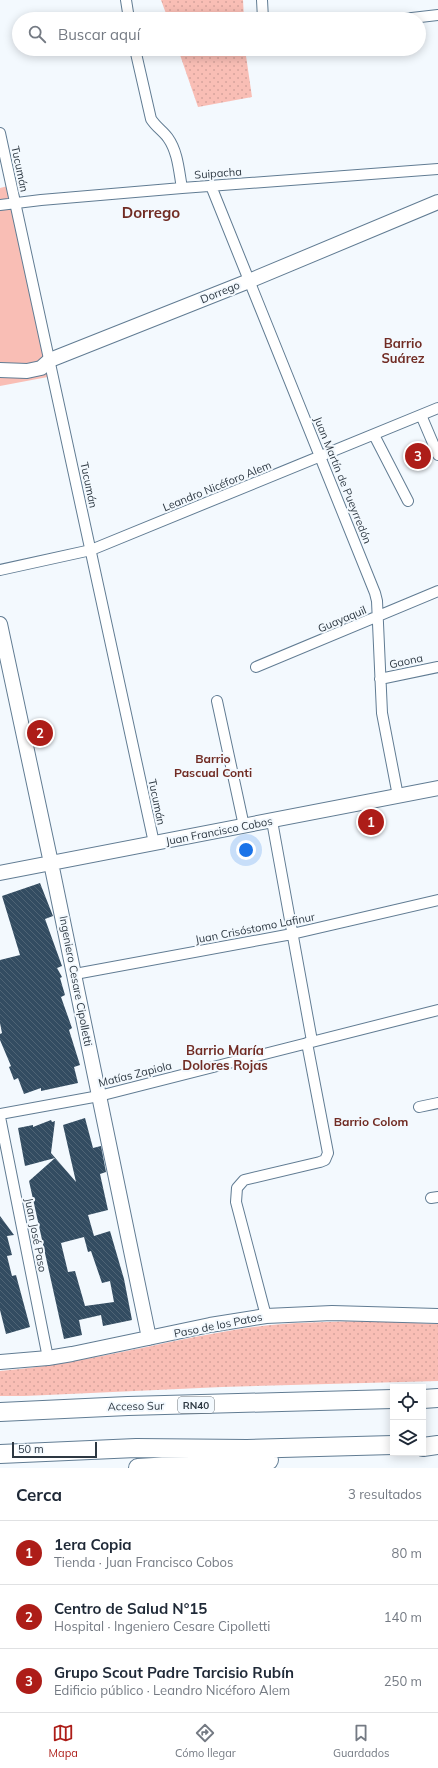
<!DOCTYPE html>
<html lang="es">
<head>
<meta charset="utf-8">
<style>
	body { margin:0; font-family:Mulish,sans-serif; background:#f2f2f3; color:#1f2937 }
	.controls { position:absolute; right:12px; bottom:12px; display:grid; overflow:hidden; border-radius:0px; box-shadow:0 2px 10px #0003 }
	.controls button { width:36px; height:36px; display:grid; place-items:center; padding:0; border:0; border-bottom:1px solid #e0e1e3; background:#fff; color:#1f2937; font:20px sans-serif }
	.scale { position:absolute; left:12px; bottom:10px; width:85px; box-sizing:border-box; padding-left:4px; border:2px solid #2d3842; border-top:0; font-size:11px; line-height:14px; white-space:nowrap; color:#2d3842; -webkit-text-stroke:3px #f3f9fe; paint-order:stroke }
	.you { position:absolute; left:246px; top:850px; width:14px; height:14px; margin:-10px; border:3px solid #fff; border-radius:50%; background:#1a73e8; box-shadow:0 0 0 6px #1a73e833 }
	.badge { display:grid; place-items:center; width:26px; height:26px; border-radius:50%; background:#ad1d18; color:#fff; font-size:13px; font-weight:700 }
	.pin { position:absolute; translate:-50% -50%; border:2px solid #fff; box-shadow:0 1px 4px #0006 }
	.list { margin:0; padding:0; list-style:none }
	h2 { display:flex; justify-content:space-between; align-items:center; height:52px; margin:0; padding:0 16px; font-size:17px }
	h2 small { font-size:13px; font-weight:400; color:#747a83 }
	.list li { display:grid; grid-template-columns:26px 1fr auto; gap:12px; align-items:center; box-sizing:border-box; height:64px; padding:0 16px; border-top:1px solid #e0e1e3 }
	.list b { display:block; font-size:15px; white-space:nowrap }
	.list p { margin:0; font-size:13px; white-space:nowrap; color:#747a83 }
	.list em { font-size:13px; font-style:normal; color:#747a83 }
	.icon { flex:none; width:22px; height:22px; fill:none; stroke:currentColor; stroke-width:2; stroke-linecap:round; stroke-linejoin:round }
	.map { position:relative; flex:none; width:438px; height:1468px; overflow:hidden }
	.search { position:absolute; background:#fff; box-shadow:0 2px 10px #0003; left:12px; right:12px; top:12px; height:44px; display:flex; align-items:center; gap:10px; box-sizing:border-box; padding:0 14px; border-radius:22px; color:#747a83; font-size:15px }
	.sheet { height:244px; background:#fff }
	nav { display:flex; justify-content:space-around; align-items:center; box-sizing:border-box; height:56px; border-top:1px solid #e0e1e3; background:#fff; font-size:11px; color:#747a83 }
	nav a { display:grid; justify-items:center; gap:2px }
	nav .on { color:#ad1d18 }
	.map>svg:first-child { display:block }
	.grass { fill:url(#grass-dots) }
	.park { fill:#f9beb5 }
	.building { fill:url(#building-back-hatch); fill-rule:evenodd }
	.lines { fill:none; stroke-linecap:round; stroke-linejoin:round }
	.street-casing { stroke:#617c93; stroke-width:12 }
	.secondary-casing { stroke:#617c93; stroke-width:16 }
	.highway-casing { stroke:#617c93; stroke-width:20 }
	.street { stroke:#fff; stroke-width:10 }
	.secondary { stroke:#fff; stroke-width:14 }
	.highway { stroke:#fff; stroke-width:18 }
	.labels { text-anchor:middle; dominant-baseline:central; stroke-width:4; stroke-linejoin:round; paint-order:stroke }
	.shield { fill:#f3f9fe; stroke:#68727a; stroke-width:1 }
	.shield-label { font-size:10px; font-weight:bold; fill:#2d3842 }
	.street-label { font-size:11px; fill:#2d3842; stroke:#f3f9fe }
	.neighbourhood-label { font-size:12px; font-weight:bold; fill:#712c24; stroke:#f3f9fe }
	.quarter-label { font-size:13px; font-weight:bold; fill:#712c24; stroke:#f3f9fe }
	.district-label { font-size:15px; font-weight:bold; fill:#712c24; stroke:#f3f9fe }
</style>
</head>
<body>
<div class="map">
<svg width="438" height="1468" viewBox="0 0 438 1468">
	<defs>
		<pattern id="grass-dots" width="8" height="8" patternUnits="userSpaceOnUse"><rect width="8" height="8" fill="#f9beb5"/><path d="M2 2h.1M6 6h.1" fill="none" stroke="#d6a49d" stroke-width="1.8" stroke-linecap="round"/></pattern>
		<pattern id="building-back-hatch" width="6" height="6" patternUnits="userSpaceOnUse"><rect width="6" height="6" fill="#334c61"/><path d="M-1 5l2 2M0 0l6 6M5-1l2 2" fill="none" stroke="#4f6475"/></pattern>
	</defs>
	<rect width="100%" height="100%" fill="#f3f9fe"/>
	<path class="grass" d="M161 0H243L244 19H168Z
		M178 49H245L252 97 198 107Z
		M370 1321 438 1324V1381L222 1387 25 1396H0V1371C82 1364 159 1342 240 1329 283 1322 326 1322 370 1321Z"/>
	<path class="park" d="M12 185 53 376 0 386V188Z"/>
	<path class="building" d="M40 883 53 916 45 919 62 966 57 968 62 977 60 978 65 995 61 997 72 1028 69 1030 80 1065 74 1067 78 1083 41 1091V1088L24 1094 18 1078 14 1080 9 1067 11 1066 0 1040V1034L2 1033 0 1023V960L20 955 2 896Z
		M85 1118 93 1148 101 1146 106 1172 100 1174 108 1210 88 1215 94 1236 110 1231 124 1279 132 1320 103 1326 101 1315 79 1320 82 1335 64 1339 29 1181 55 1158 25 1166 18 1128 33 1125V1127L51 1120 52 1122 55 1121 51 1153 76 1182 63 1125ZM84 1237 88 1252 91 1251 102 1283 110 1281 114 1302 85 1306 75 1271 68 1272 61 1243Z
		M0 1216 14 1235 7 1236 12 1255 7 1256 12 1276 16 1275 30 1327 6 1334 0 1310Z"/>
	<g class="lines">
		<defs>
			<path id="street" d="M126 0 129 19
				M262 0 263 19
				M403 19 438 15
				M135 49 151 119C156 127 163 131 168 138 178 152 179 172 182 188
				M0 133 154 843
				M211 186 375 593 377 601 382 713 398 796
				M0 205 41 200 182 188 438 169
				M421 415 438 455
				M374 435 408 501
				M0 570 91 550 438 408
				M256 667 438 591
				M380 679 438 667
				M217 701 244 826
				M272 821 312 1041
				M75 974 292 934 438 900
				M419 1107 438 1103
				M0 1114 99 1096 438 1010
				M0 1117 48 1358
				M431 1198 438 1197
				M266 1316 236 1202 237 1188 244 1180 320 1162 325 1160 328 1153 307 1043"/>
			<path id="secondary" d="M0 370 27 371 41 368 50 360 249 281 438 202
				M0 624 51 863 149 1338
				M0 873 438 788
				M0 1362 48 1358 72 1354 210 1325 266 1316 332 1313 438 1316"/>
			<path id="highway" d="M423 1399 438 1398
				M0 1412 128 1406 393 1399
				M423 1447 438 1445
				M0 1454 136 1448 247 1449 393 1445
				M138 1468 269 1460"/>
		</defs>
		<use href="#street" class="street-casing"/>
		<use href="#secondary" class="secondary-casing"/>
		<use href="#highway" class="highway-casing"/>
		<use href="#street" class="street"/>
		<use href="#secondary" class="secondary"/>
		<use href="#highway" class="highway"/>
	</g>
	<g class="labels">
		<rect class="shield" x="178" y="1397" width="36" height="16" rx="3"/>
		<g class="shield-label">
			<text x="196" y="1405">RN40</text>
		</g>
		<g class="street-label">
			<text transform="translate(20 169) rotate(78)">Tucumán</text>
			<text transform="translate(218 173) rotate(-4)">Suipacha</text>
			<text transform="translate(220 292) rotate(-22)">Dorrego</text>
			<text transform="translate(343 480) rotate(68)">Juan Martín de Pueyrredón</text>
			<text transform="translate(89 485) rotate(78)">Tucumán</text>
			<text transform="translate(217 486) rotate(-22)">Leandro Nicéforo Alem</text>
			<text transform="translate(342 619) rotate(-23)">Guayaquil</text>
			<text transform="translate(406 661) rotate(-12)">Gaona</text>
			<text transform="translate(157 802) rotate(78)">Tucumán</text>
			<text transform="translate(219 831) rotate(-11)">Juan Francisco Cobos</text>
			<text transform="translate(255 928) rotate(-11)">Juan Crisóstomo Lafinur</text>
			<text transform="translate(76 981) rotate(79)">Ingeniero Cesare Cipolletti</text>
			<text transform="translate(135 1074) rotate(-14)">Matías Zapiola</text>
			<text transform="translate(36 1235) rotate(79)">Juan José Paso</text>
			<text transform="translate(218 1325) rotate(-11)">Paso de los Patos</text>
			<text transform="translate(136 1406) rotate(-1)">Acceso Sur</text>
		</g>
		<g class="neighbourhood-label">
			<text x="213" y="758">Barrio<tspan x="213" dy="14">Pascual Conti</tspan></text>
			<text x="371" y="1121">Barrio Colom</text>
		</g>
		<g class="quarter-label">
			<text x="403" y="343">Barrio<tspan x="403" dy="15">Suárez</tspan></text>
			<text x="225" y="1050">Barrio María<tspan x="225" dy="15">Dolores Rojas</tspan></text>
		</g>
		<g class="district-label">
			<text x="151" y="212">Dorrego</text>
		</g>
	</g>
</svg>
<div class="controls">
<button><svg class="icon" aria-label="locate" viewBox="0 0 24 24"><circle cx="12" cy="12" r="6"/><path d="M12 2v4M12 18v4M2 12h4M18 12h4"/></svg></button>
<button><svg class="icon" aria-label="layers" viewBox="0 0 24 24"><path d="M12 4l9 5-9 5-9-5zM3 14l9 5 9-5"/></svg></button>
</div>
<div class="scale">50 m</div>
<div class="you"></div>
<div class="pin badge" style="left:371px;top:822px">1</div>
<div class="pin badge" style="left:40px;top:733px">2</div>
<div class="pin badge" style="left:418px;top:456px">3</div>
<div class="search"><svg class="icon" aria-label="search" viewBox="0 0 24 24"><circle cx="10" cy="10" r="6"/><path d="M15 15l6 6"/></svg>Buscar aquí</div>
</div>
<section class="sheet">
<h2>Cerca<small>3 resultados</small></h2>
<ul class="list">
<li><span class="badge">1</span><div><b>1era Copia</b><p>Tienda · Juan Francisco Cobos</p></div><em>80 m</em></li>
<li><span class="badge">2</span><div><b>Centro de Salud N°15</b><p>Hospital · Ingeniero Cesare Cipolletti</p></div><em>140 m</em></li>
<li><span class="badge">3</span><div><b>Grupo Scout Padre Tarcisio Rubín</b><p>Edificio público · Leandro Nicéforo Alem</p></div><em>250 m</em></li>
</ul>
</section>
<nav>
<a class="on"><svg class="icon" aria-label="map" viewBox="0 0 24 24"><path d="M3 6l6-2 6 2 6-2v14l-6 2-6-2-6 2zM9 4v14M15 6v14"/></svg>Mapa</a>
<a><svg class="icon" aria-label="directions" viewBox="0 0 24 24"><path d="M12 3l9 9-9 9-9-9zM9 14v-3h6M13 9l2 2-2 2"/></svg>Cómo llegar</a>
<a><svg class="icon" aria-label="saved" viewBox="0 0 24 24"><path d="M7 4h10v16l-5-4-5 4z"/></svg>Guardados</a>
</nav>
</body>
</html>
